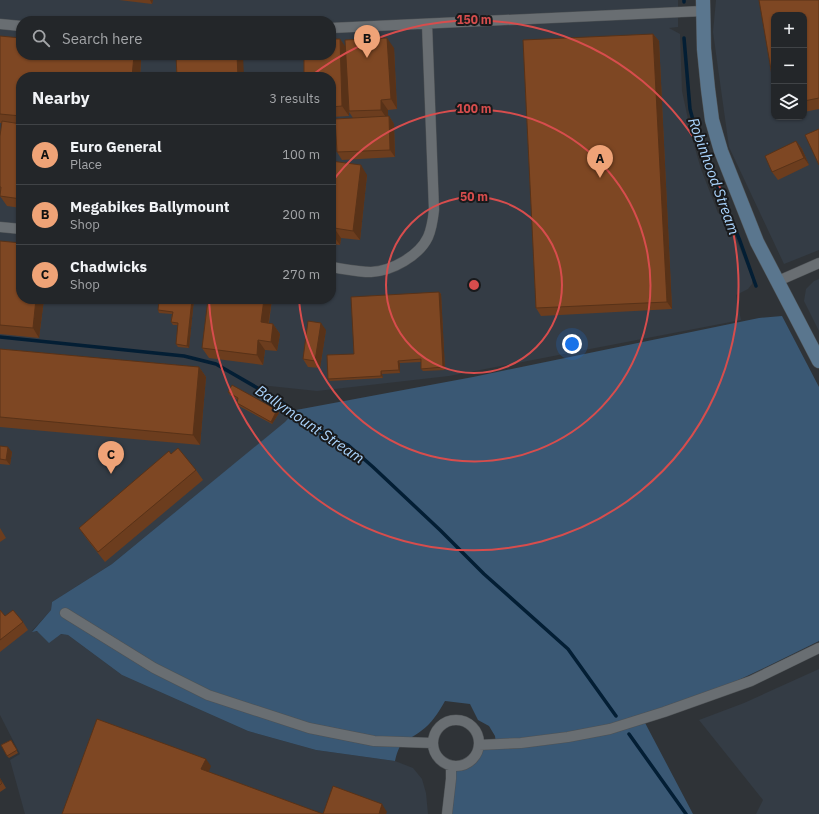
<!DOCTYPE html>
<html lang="en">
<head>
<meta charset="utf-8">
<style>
	body { margin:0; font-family:"IBM Plex Sans",sans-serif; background:#2f3235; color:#f1f3f6 }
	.controls { position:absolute; right:12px; top:12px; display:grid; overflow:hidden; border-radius:8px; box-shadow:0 1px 3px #0004 }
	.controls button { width:36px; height:36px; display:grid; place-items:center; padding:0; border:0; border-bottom:1px solid #404346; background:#232629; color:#f1f3f6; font:20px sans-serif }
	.you { position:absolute; left:572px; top:344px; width:14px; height:14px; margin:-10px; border:3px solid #fff; border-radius:50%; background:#1a73e8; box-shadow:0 0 0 6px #1a73e833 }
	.badge { display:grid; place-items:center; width:26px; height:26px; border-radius:50%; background:#efa377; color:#111; font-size:13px; font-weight:700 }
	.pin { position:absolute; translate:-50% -33px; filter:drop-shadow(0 1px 2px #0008) }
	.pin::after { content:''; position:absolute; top:21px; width:14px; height:12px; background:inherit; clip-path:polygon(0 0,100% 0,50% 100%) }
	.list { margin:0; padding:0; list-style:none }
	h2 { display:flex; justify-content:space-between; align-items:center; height:52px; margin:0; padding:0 16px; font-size:17px }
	h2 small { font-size:13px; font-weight:400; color:#a3a5a8 }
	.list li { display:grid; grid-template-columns:26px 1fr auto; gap:12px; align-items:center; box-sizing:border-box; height:60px; padding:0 16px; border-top:1px solid #404346 }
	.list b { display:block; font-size:15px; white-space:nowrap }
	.list p { margin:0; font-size:13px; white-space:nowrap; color:#a3a5a8 }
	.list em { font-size:13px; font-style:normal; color:#a3a5a8 }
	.icon { flex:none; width:22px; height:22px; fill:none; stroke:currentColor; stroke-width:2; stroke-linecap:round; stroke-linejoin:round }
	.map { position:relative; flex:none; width:819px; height:814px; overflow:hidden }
	.search { position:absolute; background:#232629; box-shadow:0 1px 3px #0004; left:16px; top:16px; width:320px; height:44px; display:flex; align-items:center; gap:10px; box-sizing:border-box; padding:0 14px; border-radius:16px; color:#a3a5a8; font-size:15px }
	.panel { position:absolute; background:#232629; box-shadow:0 1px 3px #0004; left:16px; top:72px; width:320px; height:232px; border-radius:16px }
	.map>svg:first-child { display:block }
	.built { fill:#343c45; fill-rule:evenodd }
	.green { fill:#3a5874 }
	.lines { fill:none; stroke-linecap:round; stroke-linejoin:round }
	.stream { stroke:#031e34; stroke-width:3.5 }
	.street-casing { stroke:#4e5255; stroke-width:11 }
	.secondary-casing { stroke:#4e5255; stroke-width:15 }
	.street { stroke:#696e72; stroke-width:10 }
	.secondary { stroke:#5a768e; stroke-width:14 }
	.wall { fill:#6c3d1e }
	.shaded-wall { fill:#583218 }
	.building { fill:#7e4723; stroke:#583218 }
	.ring { fill:none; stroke:#d74d4d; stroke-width:2 }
	.labels { text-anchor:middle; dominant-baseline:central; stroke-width:4; stroke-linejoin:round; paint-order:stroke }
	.water-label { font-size:15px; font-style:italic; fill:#aad4fd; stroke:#191a1c }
	.centre { fill:#d74d4d; stroke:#191a1c; stroke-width:2 }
	.ring-label { font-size:12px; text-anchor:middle; font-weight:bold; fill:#d74d4d; stroke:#191a1c; stroke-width:4; stroke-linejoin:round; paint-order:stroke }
</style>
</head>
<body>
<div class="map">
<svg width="819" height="814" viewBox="0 0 819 814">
	<rect width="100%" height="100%" fill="#2f3337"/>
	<path class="built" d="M0 0H678V27L669 28 680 34 682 91 692 138 701 169 718 213 728 219 752 278V284L748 289 736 295 741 320 449 376 317 391 260 385 296 410 286 422 112 564 52 602 51 610 32 631 68 635 122 675 248 731 316 750 395 761 413 768 422 779 426 793 428 814H25L10 760 20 754 0 715ZM21 21H331V55H21ZM21 77H331V299H21Z
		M716 0H819V250L784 264 729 147 713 32ZM774 15H804V117H774Z
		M819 279V331L804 301 806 289 814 281Z
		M819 669V814H756L763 800 699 720 744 703Z"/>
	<path class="green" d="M782 316 819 387V641C762 669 704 699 643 719L693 814H447L451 766C464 767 474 762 478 750L496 744 495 736 489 726 478 720 470 704 445 701C438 713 432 723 421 731 404 744 401 737 395 761L316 750 248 731 122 675 68 635 61 634 49 643 37 631 32 632 51 610 52 602 112 564 285 422 296 410 473 377 759 318Z"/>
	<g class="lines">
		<path class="stream" d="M684 0V2
			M684 38 690 109 698 139 740 241 756 286
			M0 337 184 356 216 364 280 401 326 435 348 445 373 467 440 530 484 574 568 649 616 716
			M629 734 686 814"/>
		<defs>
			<path id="street" d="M0 24 21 26
				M331 28 703 11
				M0 227 21 229
				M331 267C344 269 358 272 371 272 392 271 419 256 428 237 432 228 433 219 434 210L427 24
				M778 281 819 263
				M65 613 154 668 208 695 309 728 374 741 432 743
				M433 743a23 23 0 1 1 46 0a23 23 0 1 1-46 0Z
				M479 745 521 743 568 737 610 729 664 712 751 681 819 648
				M447 814 451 779V766"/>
			<path id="secondary" d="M703 0 704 49 708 89 712 120 721 151 757 242 819 361"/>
		</defs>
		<use href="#street" class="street-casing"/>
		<use href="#secondary" class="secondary-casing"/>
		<use href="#street" class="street"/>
		<use href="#secondary" class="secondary"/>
	</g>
	<path class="wall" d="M119 0H153L152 4Z
		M819 0V109L804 112V15Z
		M653 34 659 41 672 309 541 316 536 308Z
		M0 36 141 60 140 77H21V208L7 206 0 196V136L2 123H0Z
		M340 39 345 47 394 48 397 109 388 110V116H389L394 124 395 157 342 160 337 152 353 118 349 112V116L331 117V77Z
		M796 141 802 149 809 165 778 180 772 172Z
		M331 161 367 175 360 240 341 238 340 245 331 244Z
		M0 241 21 299H44L39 338 0 334Z
		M439 292 441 294 445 370 423 371 421 369V362L400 363V373L382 374 383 378 330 381 328 379 354 354Z
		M122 299H148L147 303 122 300Z
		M164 299H194L189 348 178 347 176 344 178 325H173L171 322 172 314 159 313 158 310 164 302Z
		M272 299 269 323 273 324 280 334 277 351 265 350 263 365 209 358 202 348Z
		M326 330 320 368 308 367 303 359Z
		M0 349 199 367 206 377 200 445 0 427Z
		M228 392 277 410 279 413 272 424 239 406 237 403 238 400 230 395Z
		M0 446 12 452 10 465 0 464Z
		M171 454 196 470 203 480 105 562 86 538 79 528Z
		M0 528 6 538 0 542Z
		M0 610 5 616 23 622 28 630 0 652Z
		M11 740 18 753 9 758 7 756Z
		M0 778 6 788 0 792Z"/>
	<path class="shaded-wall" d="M150 0H153L152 4Z
		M653 34 659 41 672 309 667 302Z
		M387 38 394 48 397 109 391 99Z
		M340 39 347 49 349 116 342 106Z
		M134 55H138L141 60 140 77H132Z
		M237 55H242L243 56 244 77H238Z
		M381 100 388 110V120L381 110Z
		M389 116 394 124 395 157 390 150Z
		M796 141 802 149 809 165 804 158Z
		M361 165 367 175 360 240 353 231Z
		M334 228 341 238 340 245 333 235Z
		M439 292 441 294 445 370 443 367Z
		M36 299H44L39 338 33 328Z
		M146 299H148L147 303 145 301Z
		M192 299H194L189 348 187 346Z
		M264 299H272L267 332 261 322Z
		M321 323 326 330 320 368 315 361Z
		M273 324 280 334 277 351 271 342Z
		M258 340 265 350 263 365 257 355Z
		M398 361 400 363V373L399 370Z
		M199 367 206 377 200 445 193 435Z
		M381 371 382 374 383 378 381 376Z
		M277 410 279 413 272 424 271 422Z
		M8 447 12 452 10 465 6 460Z
		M206 759 211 766 207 777 201 769Z
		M382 804 387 812 386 814H379Z"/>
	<path class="building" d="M759 0H819V98L804 101V15H774V87Z
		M653 34 667 302 536 308 523 40Z
		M0 36 21 38V55H134L132 77H21V116L0 114Z
		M387 38 391 99 381 100V110L349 111 345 40Z
		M331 39H340L342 106 331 107V77H304V55H331Z
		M176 55H237L238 77H177Z
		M389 116 390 150 337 152 335 119Z
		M2 121 21 124V199L0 196 1 187H0V136Z
		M819 129V165L805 135Z
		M796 141 804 158 772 172 765 156Z
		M331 161 361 165 353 231 334 228 333 235H331Z
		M0 241 21 243V299H36L33 328 0 325Z
		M439 292 443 367 421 369V359L398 361 399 370 381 371V376L328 379 327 355 354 354 351 297Z
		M133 299H146L145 301Z
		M164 299H192L187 346 176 344 178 323 171 322 173 312 158 310 159 301 164 302Z
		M208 299H264L261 322 273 324 271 342 258 340 257 355 202 348Z
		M308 321 321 323 315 361 303 359Z
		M0 349 199 367 193 435 0 417Z
		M232 385 277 410 271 422 237 403 238 398 228 392Z
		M0 446 8 447 6 460 0 459Z
		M178 448 196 470 98 552 79 528 169 451 171 454Z
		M0 610 5 616 13 610 23 622 0 640Z
		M97 719 206 759 201 769 323 814H62Z
		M11 740 17 750 7 756 1 745Z
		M0 779 2 783 0 785Z
		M333 786 382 804 379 814H323Z"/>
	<g class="ring">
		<circle cx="474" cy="285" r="88"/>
		<path d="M332 182A176 176 0 1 1 299 300"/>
		<path d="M311 76A265 265 0 1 1 209 301"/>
	</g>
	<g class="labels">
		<g class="water-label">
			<text transform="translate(714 176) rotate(70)">Robinhood Stream</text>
			<text transform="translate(310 424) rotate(34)">Ballymount Stream</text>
		</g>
	</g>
	<circle cx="474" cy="285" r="6" class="centre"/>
	<g class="ring-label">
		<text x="474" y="24">150 m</text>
		<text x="474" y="113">100 m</text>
		<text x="474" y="201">50 m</text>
	</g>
</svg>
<div class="controls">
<button>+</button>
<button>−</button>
<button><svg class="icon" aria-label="layers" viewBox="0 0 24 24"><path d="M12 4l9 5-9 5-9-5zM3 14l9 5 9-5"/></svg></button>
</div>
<div class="you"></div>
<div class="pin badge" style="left:600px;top:178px">A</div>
<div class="pin badge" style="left:367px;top:58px">B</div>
<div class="pin badge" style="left:111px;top:474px">C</div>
<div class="search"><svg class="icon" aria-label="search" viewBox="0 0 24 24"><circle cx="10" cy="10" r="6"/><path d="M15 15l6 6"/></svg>Search here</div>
<section class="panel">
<h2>Nearby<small>3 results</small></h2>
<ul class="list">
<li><span class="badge">A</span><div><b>Euro General</b><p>Place</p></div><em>100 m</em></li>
<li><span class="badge">B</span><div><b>Megabikes Ballymount</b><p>Shop</p></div><em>200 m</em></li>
<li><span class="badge">C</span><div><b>Chadwicks</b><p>Shop</p></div><em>270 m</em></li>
</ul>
</section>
</div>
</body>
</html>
